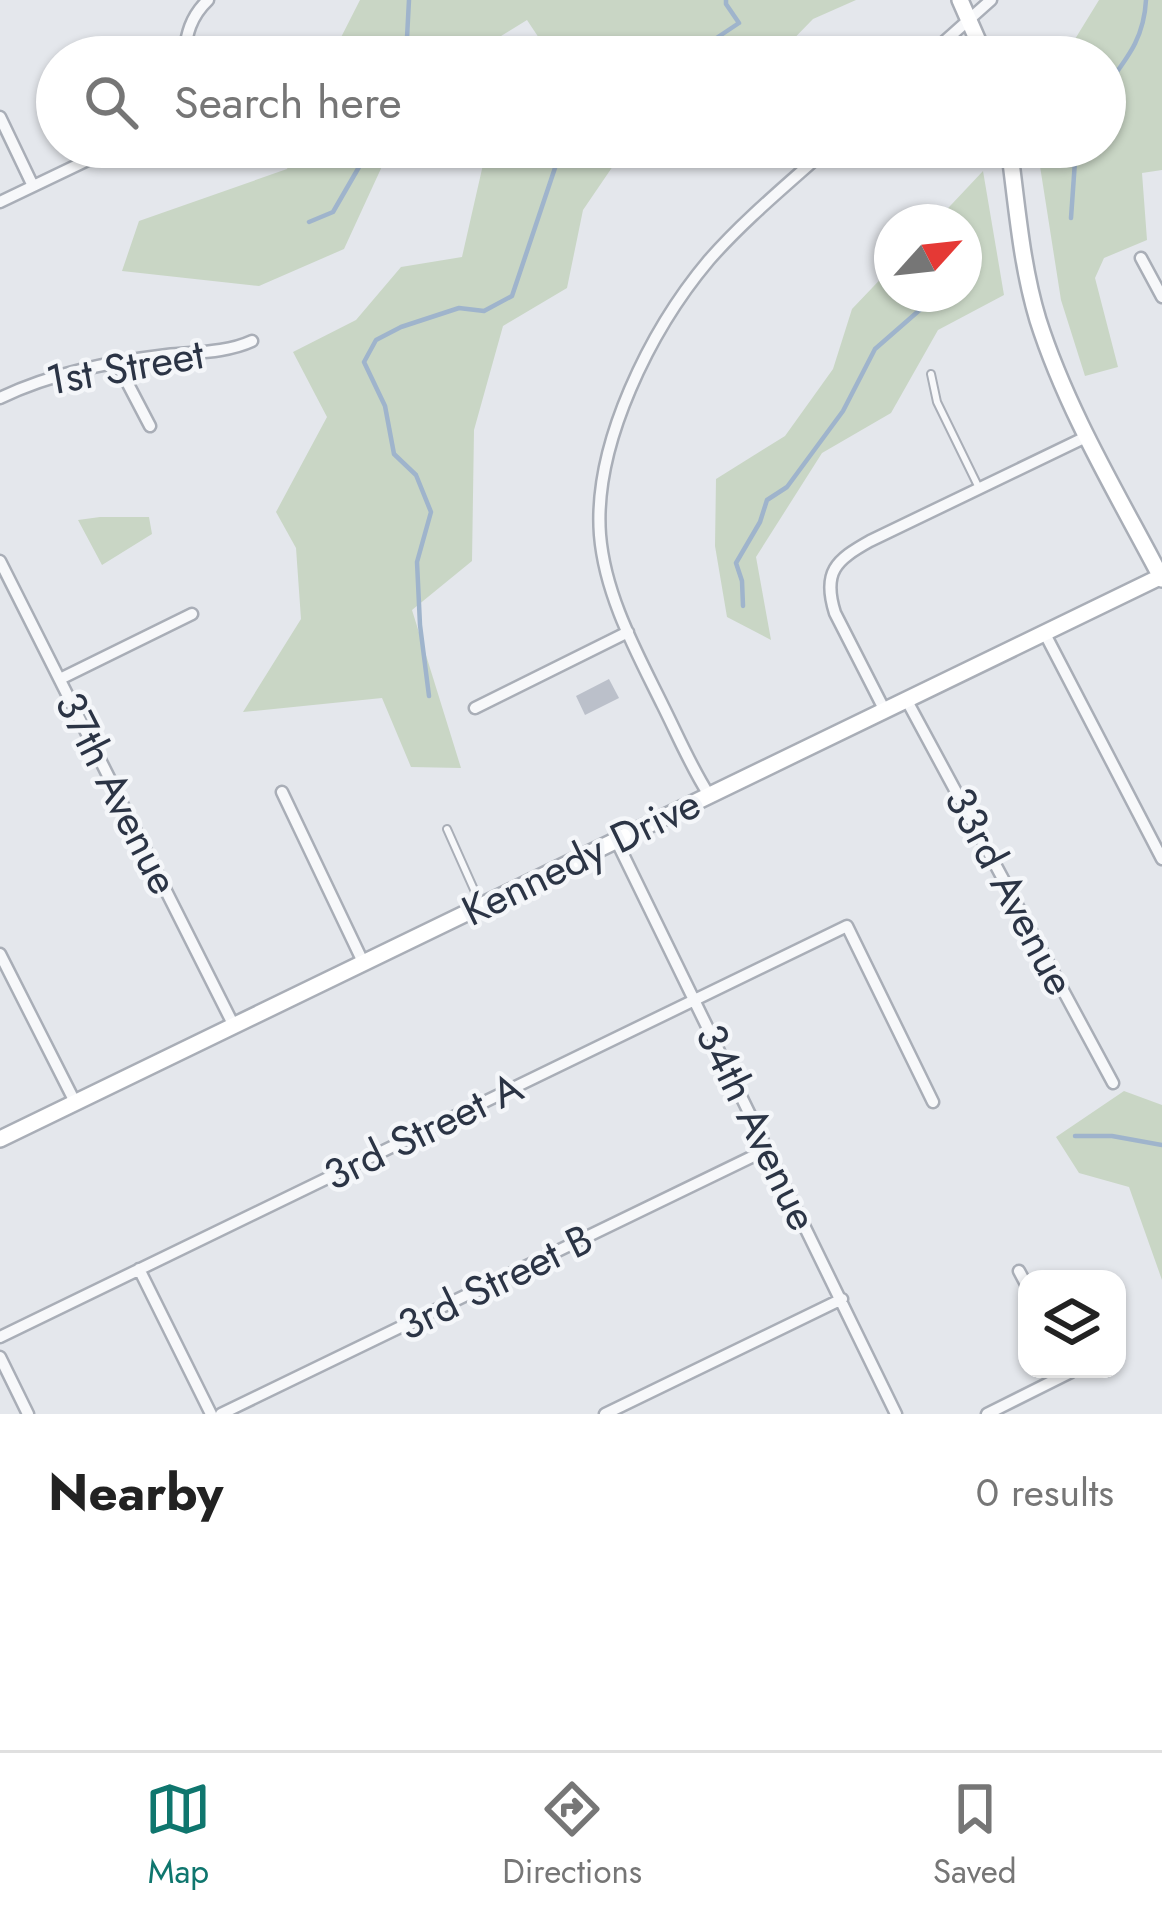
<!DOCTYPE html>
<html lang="en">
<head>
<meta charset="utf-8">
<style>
	body { margin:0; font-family:Jost,sans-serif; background:#f2f2f2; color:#222 }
	.controls { position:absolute; right:36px; bottom:36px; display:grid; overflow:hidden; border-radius:24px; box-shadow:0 3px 9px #0004 }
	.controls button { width:108px; height:108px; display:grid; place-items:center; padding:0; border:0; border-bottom:3px solid #e0e0e0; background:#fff; color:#222; font:60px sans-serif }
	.compass { position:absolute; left:874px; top:204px; width:108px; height:108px; border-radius:50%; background:#fff; box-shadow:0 3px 9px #0004; rotate:63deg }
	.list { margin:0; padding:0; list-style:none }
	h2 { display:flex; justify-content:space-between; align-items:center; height:156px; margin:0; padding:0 48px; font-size:51px }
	h2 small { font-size:39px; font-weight:400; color:#767676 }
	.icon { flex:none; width:66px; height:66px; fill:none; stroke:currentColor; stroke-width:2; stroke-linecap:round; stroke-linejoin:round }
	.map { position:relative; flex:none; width:1162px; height:1414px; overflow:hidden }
	.search { position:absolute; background:#fff; box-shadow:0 3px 9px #0004; left:36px; right:36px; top:36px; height:132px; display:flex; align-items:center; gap:30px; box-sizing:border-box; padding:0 42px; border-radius:66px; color:#767676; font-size:45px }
	.sheet { height:336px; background:#fff }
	nav { display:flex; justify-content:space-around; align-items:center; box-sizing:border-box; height:168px; border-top:3px solid #e0e0e0; background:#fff; font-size:33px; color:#767676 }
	nav a { display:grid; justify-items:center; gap:6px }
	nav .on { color:#0f766e }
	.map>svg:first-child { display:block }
	.green { fill:#c9d6c5 }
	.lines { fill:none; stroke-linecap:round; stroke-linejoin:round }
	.stream { stroke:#9fb4cc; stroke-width:4.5 }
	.building { fill:#bbc0ca }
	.lane-casing { stroke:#a9aeb7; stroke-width:10 }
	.street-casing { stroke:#a9aeb7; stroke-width:15 }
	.secondary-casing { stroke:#a9aeb7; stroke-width:20 }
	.lane { stroke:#f7f8fa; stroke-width:6 }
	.street { stroke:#f7f8fa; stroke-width:10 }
	.secondary { stroke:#fff; stroke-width:15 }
	.labels { text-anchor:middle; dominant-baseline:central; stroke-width:9; stroke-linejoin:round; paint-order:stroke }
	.street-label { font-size:42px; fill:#2b3445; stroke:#f4f6f9 }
</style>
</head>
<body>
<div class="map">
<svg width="1162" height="1414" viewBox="0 0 1162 1414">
	<rect width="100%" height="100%" fill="#e4e7ec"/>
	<path class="green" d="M360 0H856L813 19 776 57H548L549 53 527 20 467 57H331Z
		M1099 0H1162V170L1142 173 1147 240 1104 258 1095 278 1118 367 1085 376 1061 300 1037 147H1105V57H1064Z
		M296 147H394L384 162 344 249 259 286 122 271 139 221 287 169Z
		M487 147H645L613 166 583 210 567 288 503 326 474 430 472 561 412 610 461 768 411 767 382 698 243 712 301 619 296 548 276 512 327 417 293 352 356 320 401 267 462 257Z
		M983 171 1004 295 938 330 891 413 822 453 756 557 771 640 727 617 715 546 716 479 785 436 833 369 852 309 892 267V294H964V222H935Z
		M100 517H149L152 534 102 565 78 520Z
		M1124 1091 1162 1105V1280L1129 1187 1079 1173 1056 1137Z"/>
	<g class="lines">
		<path class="stream" d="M406 57 409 0
			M688 57 739 23 726 4V0
			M1105 88C1127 58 1144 39 1146 0
			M1071 218 1076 147
			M309 222 333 212 359 167 366 147
			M964 274 969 270
			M743 606 742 581 736 563 760 522 767 500 787 487 843 411 875 349 938 294
			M429 696 420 625 417 562 431 512 416 475 394 454 385 406 364 362 376 340 401 327 459 308 484 311 512 296 560 153 567 147
			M1075 1136H1112L1162 1145"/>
	</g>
	<path class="building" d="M609 679 619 698 585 715 576 696Z"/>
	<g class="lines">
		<defs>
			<path id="lane" d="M931 374 937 402 979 488
				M447 829 480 903"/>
			<path id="street" d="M183 57C187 34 190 17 208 0
				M927 57 991 0
				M0 117 33 186
				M0 202 115 147
				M1141 258 1162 297
				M117 363 150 426
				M0 398C52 373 109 362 167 355 195 352 226 353 252 341
				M0 561 234 1026
				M1044 632 1162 859
				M60 679 192 614
				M906 699 1113 1083
				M475 708 628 632
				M884 709 835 613C822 572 836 560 870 541L1088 436
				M282 792 363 962
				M709 795C691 767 678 736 663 706 637 653 605 596 600 535 593 444 651 329 709 260 745 219 788 184 829 147
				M616 840 896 1414
				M0 954 75 1102
				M139 1269 211 1414
				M1019 1271 1027 1286
				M0 1337 847 926 933 1102
				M0 1357 28 1414
				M221 1414 768 1149
				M605 1414 842 1299
				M987 1414 1071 1372 1070 1369"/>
			<path id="secondary" d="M960 0 985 57
				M1009 147C1017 205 1021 264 1038 320 1067 411 1118 495 1162 579
				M0 1139 1162 576"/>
		</defs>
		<use href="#lane" class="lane-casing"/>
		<use href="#street" class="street-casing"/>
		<use href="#secondary" class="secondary-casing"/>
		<use href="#lane" class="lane"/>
		<use href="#street" class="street"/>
		<use href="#secondary" class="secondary"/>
	</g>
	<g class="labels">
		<g class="street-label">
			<text transform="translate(125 367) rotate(-10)">1st Street</text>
			<text transform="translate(117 793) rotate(63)">37th Avenue</text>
			<text transform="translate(581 857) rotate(-26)">Kennedy Drive</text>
			<text transform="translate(1010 891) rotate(62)">33rd Avenue</text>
			<text transform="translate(757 1127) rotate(64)">34th Avenue</text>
			<text transform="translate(423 1131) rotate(-26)">3rd Street A</text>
			<text transform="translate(495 1282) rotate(-26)">3rd Street B</text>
		</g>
	</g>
</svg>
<div class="controls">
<button><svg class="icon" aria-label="layers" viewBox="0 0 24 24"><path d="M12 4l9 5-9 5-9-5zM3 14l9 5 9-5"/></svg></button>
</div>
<svg class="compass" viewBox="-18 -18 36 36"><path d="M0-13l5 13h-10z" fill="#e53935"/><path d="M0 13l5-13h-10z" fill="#767676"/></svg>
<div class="search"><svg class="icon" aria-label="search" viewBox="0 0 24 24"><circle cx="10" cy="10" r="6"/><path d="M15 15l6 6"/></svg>Search here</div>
</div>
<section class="sheet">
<h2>Nearby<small>0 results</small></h2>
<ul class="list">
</ul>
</section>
<nav>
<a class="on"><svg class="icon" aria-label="map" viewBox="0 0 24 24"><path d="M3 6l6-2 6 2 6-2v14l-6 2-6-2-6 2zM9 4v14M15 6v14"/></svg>Map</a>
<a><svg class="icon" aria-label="directions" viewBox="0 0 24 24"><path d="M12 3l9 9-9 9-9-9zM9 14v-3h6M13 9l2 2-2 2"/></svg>Directions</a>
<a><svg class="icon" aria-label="saved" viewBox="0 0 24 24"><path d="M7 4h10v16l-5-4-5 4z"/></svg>Saved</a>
</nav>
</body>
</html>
